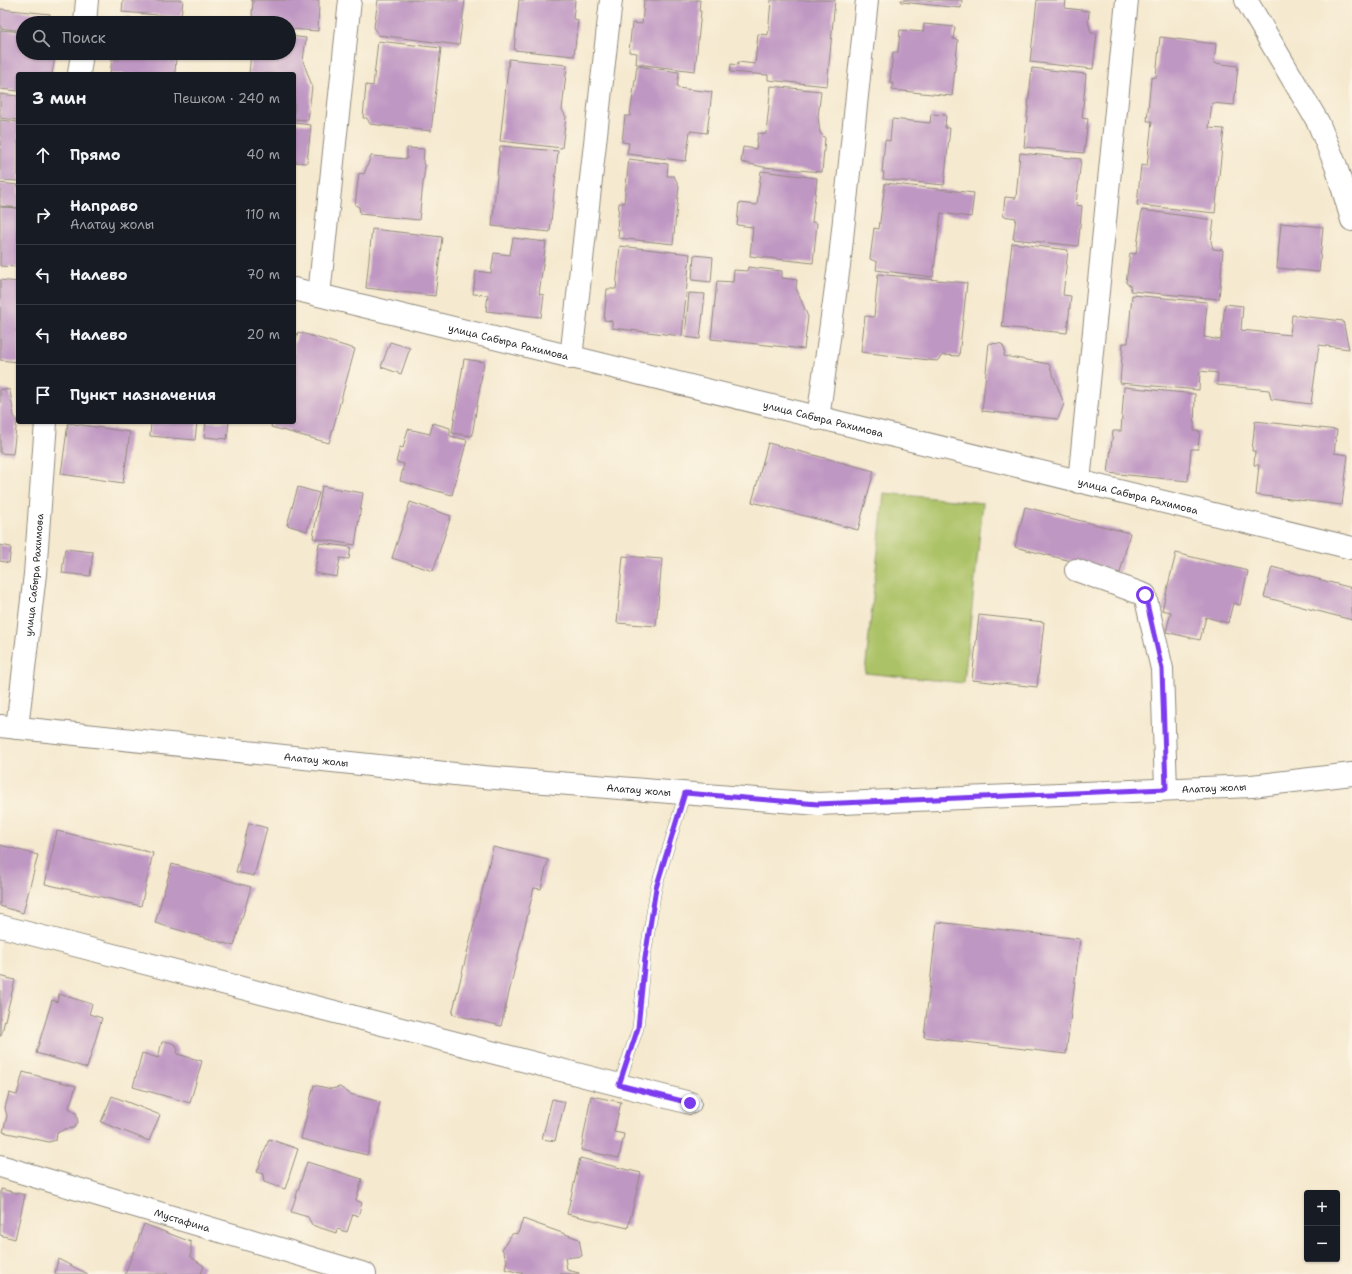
<!DOCTYPE html>
<html lang="ru">
<head>
<meta charset="utf-8">
<style>
	body { margin:0; font-family:"Shantell Sans",sans-serif; background:#20242c; color:#f1f3f6 }
	.controls { position:absolute; right:12px; bottom:12px; display:grid; overflow:hidden; border-radius:4px; box-shadow:0 1px 3px #0004 }
	.controls button { width:36px; height:36px; display:grid; place-items:center; padding:0; border:0; border-bottom:1px solid #363941; background:#171b24; color:#f1f3f6; font:20px sans-serif }
	.stop { position:absolute; width:12px; height:12px; margin:-9px; border:3px solid #7c3aed; border-radius:50%; background:#fff }
	.stop.end { background:#7c3aed; border-color:#fff; box-shadow:0 1px 4px #0008 }
	.list { margin:0; padding:0; list-style:none }
	h2 { display:flex; justify-content:space-between; align-items:center; height:52px; margin:0; padding:0 16px; font-size:17px }
	h2 small { font-size:13px; font-weight:400; color:#9ea1a6 }
	.list li { display:grid; grid-template-columns:26px 1fr auto; gap:12px; align-items:center; box-sizing:border-box; height:60px; padding:0 16px; border-top:1px solid #363941 }
	.list b { display:block; font-size:15px; white-space:nowrap }
	.list p { margin:0; font-size:13px; white-space:nowrap; color:#9ea1a6 }
	.list em { font-size:13px; font-style:normal; color:#9ea1a6 }
	.icon { flex:none; width:22px; height:22px; fill:none; stroke:currentColor; stroke-width:2; stroke-linecap:round; stroke-linejoin:round }
	.map { position:relative; flex:none; width:1352px; height:1274px; overflow:hidden }
	.search { position:absolute; background:#171b24; box-shadow:0 1px 3px #0004; left:16px; top:16px; width:280px; height:44px; display:flex; align-items:center; gap:10px; box-sizing:border-box; padding:0 14px; border-radius:22px; color:#9ea1a6; font-size:15px }
	.panel { position:absolute; background:#171b24; box-shadow:0 1px 3px #0004; left:16px; top:72px; width:280px; height:352px; border-radius:4px }
	.map>svg:first-child { display:block }
	.green { fill:#acc266; stroke:#6c7648 }
	.building { fill:#bf97c3 }
	.lines { fill:none; stroke-linecap:round; stroke-linejoin:round }
	.service-casing { stroke:#908a7d; stroke-width:12 }
	.minor-casing { stroke:#908a7d; stroke-width:24 }
	.secondary-casing { stroke:#908a7d; stroke-width:24 }
	.service { stroke:#fff; stroke-width:11 }
	.minor { stroke:#fff; stroke-width:22 }
	.secondary { stroke:#fff; stroke-width:22 }
	.route { stroke:#7c3aed; stroke-width:5 }
	.labels { text-anchor:middle; dominant-baseline:central; stroke-width:4; stroke-linejoin:round; paint-order:stroke }
	.street-label { font-size:10px; fill:#2b2b2b; stroke:#fcf5e5 }
</style>
</head>
<body>
<div class="map">
<svg width="1352" height="1274" viewBox="0 0 1352 1274">
	<rect width="100%" height="100%" fill="#fcf5e5"/>
	<filter id="ink" filterUnits="userSpaceOnUse"><feTurbulence type="fractalNoise" baseFrequency=".025" numOctaves="2"/><feDisplacementMap in="SourceGraphic" scale="8" xChannelSelector="R" yChannelSelector="G"/><feConvolveMatrix kernelMatrix="1 2 1 2 8 2 1 2 1" color-interpolation-filters="sRGB"/></filter>
	<filter id="wash" filterUnits="userSpaceOnUse"><feTurbulence type="fractalNoise" baseFrequency=".012" numOctaves="4" result="noise"/><feDisplacementMap in="SourceGraphic" scale="16" xChannelSelector="R" yChannelSelector="G"/><feGaussianBlur stdDeviation="0.9" result="paint"/><feColorMatrix in="noise" values="0 0 0 0 0 0 0 0 0 0 0 0 0 0 0 0 0 1.4 0 .05"/><feComposite in="paint" operator="in"/></filter>
	<g filter="url(#wash)">
		<rect width="100%" height="100%" fill="#f5e9cf"/>
		<path class="green" d="M884 493 983 503 964 683 865 673Z"/>
		<g id="blocks">
			<path class="building" d="M123 0H183L181 17 122 12Z
				M251 0H319L318 31 289 29V23H259L252 15 253 1Z
				M378 0H465L459 45 378 35 374 27Z
				M519 0H575L573 19 578 20 574 56 514 50Z
				M644 0H700L699 11H701L695 71 636 64 637 53 629 52 632 23 642 24Z
				M771 0H835L827 86 768 80V75L730 72 731 64 738 65V62L755 64 758 34 768 35Z
				M901 0H962L961 8 901 2Z
				M1037 0H1066L1065 8 1089 11 1088 22 1091 33H1097L1093 69 1030 62Z
				M0 9 50 14 49 23H23V31L0 28Z
				M124 18 158 22V23H123Z
				M924 24 955 27 953 39 958 40 952 96 892 90 893 83H890L893 52H898L900 30 923 32Z
				M0 30 23 32V53H48L55 57 52 74H18V91L0 89Z
				M289 36 306 38 303 61 312 86 308 120 294 119V74H249L251 53H289Z
				M1160 37 1216 44 1214 63 1238 66 1234 105 1212 103 1209 128 1224 129 1215 213 1137 205 1141 165 1147 166 1152 121H1147L1151 78 1156 77Z
				M378 41 441 48 431 131 370 124 367 118H363L366 85 373 86Z
				M120 53H174L176 57 175 74H110L112 59 119 60Z
				M509 59 567 65 562 110 566 117 562 148 500 141Z
				M637 66 679 72 677 88 712 92 707 133 690 131 686 161 627 154 629 143 622 142 625 116H630Z
				M1032 68 1086 74 1082 118 1088 119 1084 153 1024 147Z
				M771 86 821 91 818 117 820 133 825 138 822 172 763 167 741 162 743 147 756 149 758 133 766 134Z
				M0 94 18 96V120L0 118Z
				M931 114 946 115 945 128H950L944 185 883 179 884 172H882L885 140 890 141 892 119 930 123Z
				M0 120 18 122V181L0 180Z
				M294 123 311 125 307 163 294 162Z
				M500 146 558 151 550 232 492 226Z
				M407 148 424 149 423 164 425 166 419 220 360 214 359 207 355 205 359 173 364 174 371 156 407 159Z
				M1020 153 1081 159 1076 205 1082 206 1078 246 1013 239 1016 218 1003 216 1005 197 1016 198Z
				M629 159 668 164 667 176H674L679 186 673 244 618 238 619 230 617 229 619 203H624Z
				M761 171 817 178 812 222 817 223 813 263 750 256 753 227 737 225 739 203 757 205Z
				M0 183 18 185V208L0 206Z
				M885 183 974 193 971 217 941 213 933 277 876 270 877 262 870 259 874 228 879 229Z
				M0 207 18 208V267L0 266Z
				M1142 210 1214 220 1211 241 1213 249 1223 250 1219 299 1131 291 1130 285 1126 283 1130 253 1136 254Z
				M1281 223 1323 227 1319 272 1277 268Z
				M372 229 442 237 435 296 366 288Z
				M513 238 546 242 539 294 544 295 541 317 486 311 488 295 473 294 476 271 491 273 494 253 510 255Z
				M1012 243 1068 250 1063 295 1071 296 1067 333 1002 327Z
				M620 246 690 254 682 336 612 328V321L604 320 607 289H616Z
				M694 255 713 257 711 282 692 280Z
				M748 267 782 271V278L797 280 796 288 808 317 804 349 711 339 717 281 733 282 734 270 747 271Z
				M878 274 967 283 959 356 943 355 937 361 861 352 865 316 874 317Z
				M0 280 18 282V362L0 360Z
				M689 293 705 294 700 339 685 337Z
				M1132 295 1207 302 1204 337 1221 340 1225 304 1243 306 1241 330 1290 335 1292 315 1343 321 1349 349 1319 345 1311 404 1271 399 1269 390 1217 385 1218 373 1200 371 1199 390 1120 383 1123 343H1128Z
				M298 332 355 349 329 443 271 427 272 422H294V345Z
				M390 342 410 348 401 374 381 367Z
				M989 343 1002 344 1005 350 1004 356 1049 364 1064 404 1058 419 982 411Z
				M464 359 484 362 472 436 452 433Z
				M1124 387 1195 394 1194 431H1200L1198 449H1191L1188 481 1108 473 1113 431H1121Z
				M0 389 10 390 14 416 17 420 13 454 0 453Z
				M1255 421 1337 430 1334 453 1348 455 1342 505 1256 495 1259 465H1254L1255 451H1252Z
				M151 422H197L195 440 150 436Z
				M206 422H229L227 439 204 437Z
				M68 423 130 432 123 483 61 474Z
				M433 423 450 428V436L467 440 452 495 400 481 404 464 396 462 400 447 403 448 408 429 430 434Z
				M768 443 874 471 858 530 752 502Z
				M322 486 363 493 355 545 313 538Z
				M298 487 319 493 307 531 287 525Z
				M410 502 451 516 433 571 392 558Z
				M1025 507 1130 533 1120 573 1015 547Z
				M319 543 351 547 349 559 340 558 337 577 315 573Z
				M0 545 11 547 9 563 0 561Z
				M65 549 93 552 90 576 62 573Z
				M1176 553 1248 571 1240 605 1233 603 1228 623 1206 617 1200 640 1166 632 1171 612 1162 610Z
				M623 556 662 559 656 626 617 623Z
				M1272 567 1352 588V620L1264 597Z
				M979 615 1044 622 1037 687 972 680Z
				M249 823 267 828 254 876 236 872Z
				M57 831 153 853 141 906 45 884Z
				M0 845 38 855 23 913 0 906Z
				M493 847 548 860 541 889 534 888 501 1026 452 1014Z
				M172 864 251 887 234 946 155 923Z
				M937 922 1080 939 1066 1054 924 1037Z
				M0 976 15 980 1 1036H0Z
				M59 994 92 1004 89 1014 102 1018 87 1068 36 1053 52 1000 57 1002Z
				M162 1042H169L176 1045 178 1049 177 1054 202 1061 190 1103 133 1087 142 1053 158 1058Z
				M23 1072 76 1086 69 1108 76 1113 78 1122 74 1128 65 1129 57 1133 56 1140 49 1142 3 1132 7 1116 5 1108 9 1093 17 1095Z
				M314 1085 331 1089 340 1087 350 1094 380 1102 367 1155 301 1139Z
				M112 1096 160 1115 149 1141 101 1122Z
				M591 1096 621 1102 614 1132 624 1134 619 1158 581 1150Z
				M552 1099 565 1102 555 1141 542 1139Z
				M269 1139 298 1149 285 1189 264 1182 263 1174 257 1172Z
				M580 1158 641 1173 628 1228 567 1214Z
				M307 1162 362 1179 356 1200 362 1203 358 1216 353 1214 347 1232 337 1229 336 1233 312 1225 308 1217 291 1212Z
				M1 1189 25 1195 15 1239 0 1235Z
				M523 1219 579 1239 582 1256 565 1258 567 1270 579 1273V1274H524L505 1269 507 1260 502 1249 512 1234 518 1233Z
				M144 1224 191 1242V1257L204 1266 201 1274H125Z
				M58 1259 88 1274H55Z"/>
		</g>
	</g>
	<g filter="url(#ink)">
		<use href="#blocks" fill-opacity="0" stroke="#908a7d" stroke-width="1"/>
		<g class="lines">
			<defs>
				<path id="service" d="M619 1085 638 1028 645 957 656 888 685 793"/>
				<g id="minor">
					<path d="M1246 0 1318 122 1336 166 1352 220"/>
					<path d="M85 23 87 0"/>
					<path d="M79 74 82 53"/>
					<path id="s1" d="M294 289 1352 548"/>
					<path d="M319 295 350 0"/>
					<path d="M571 358 611 0"/>
					<path d="M818 419 840 258 867 0"/>
					<path d="M1079 482 1127 0"/>
					<path d="M1076 570 1145 595 1162 669 1166 789"/>
					<path id="s2" d="M17 728 35 574 46 422"/>
					<path d="M0 926 690 1103"/>
					<path id="s3" d="M0 1166 365 1274"/>
				</g>
				<g id="secondary">
					<path id="s4" d="M0 726 483 777 818 804 1252 786 1352 774"/>
				</g>
			</defs>
			<use href="#service" class="service-casing"/>
			<use href="#minor" class="minor-casing"/>
			<use href="#secondary" class="secondary-casing"/>
			<use href="#service" class="service"/>
			<use href="#minor" class="minor"/>
			<use href="#secondary" class="secondary"/>
		</g>
	</g>
	<g class="lines" filter="url(#ink)">
		<path class="route" d="M690 1103 619 1085 638 1028 645 958 656 888 685 793 818 804 1166 789 1162 669 1145 595"/>
	</g>
	<g class="labels">
		<g class="street-label">
			<text stroke="none"><textPath href="#s1" startOffset="221">улица Сабыра Рахимова</textPath></text>
			<text stroke="none"><textPath href="#s1" startOffset="545">улица Сабыра Рахимова</textPath></text>
			<text stroke="none"><textPath href="#s1" startOffset="869">улица Сабыра Рахимова</textPath></text>
			<text stroke="none"><textPath href="#s2" startOffset="154">улица Сабыра Рахимова</textPath></text>
			<text stroke="none"><textPath href="#s4" startOffset="318">Алатау жолы</textPath></text>
			<text stroke="none"><textPath href="#s4" startOffset="1218">Алатау жолы</textPath></text>
			<text stroke="none"><textPath href="#s4" startOffset="642">Алатау жолы</textPath></text>
			<text stroke="none"><textPath href="#s3" startOffset="190">Мустафина</textPath></text>
		</g>
	</g>
</svg>
<div class="controls">
<button>+</button>
<button>−</button>
</div>
<div class="stop" style="left:1145px;top:595px"></div>
<div class="stop end" style="left:690px;top:1103px"></div>
<div class="search"><svg class="icon" aria-label="search" viewBox="0 0 24 24"><circle cx="10" cy="10" r="6"/><path d="M15 15l6 6"/></svg>Поиск</div>
<section class="panel">
<h2>3 мин<small>Пешком · 240 m</small></h2>
<ul class="list">
<li><svg class="icon" aria-label="ahead" viewBox="0 0 24 24"><path d="M12 20V5M6 11l6-6 6 6"/></svg><div><b>Прямо</b></div><em>40 m</em></li>
<li><svg class="icon" aria-label="right" viewBox="0 0 24 24"><path d="M7 20v-9h11M14 6l5 5-5 5"/></svg><div><b>Направо</b><p>Алатау жолы</p></div><em>110 m</em></li>
<li><svg class="icon" aria-label="left" viewBox="0 0 24 24"><path d="M17 20v-9H6M10 6l-5 5 5 5"/></svg><div><b>Налево</b></div><em>70 m</em></li>
<li><svg class="icon" aria-label="left" viewBox="0 0 24 24"><path d="M17 20v-9H6M10 6l-5 5 5 5"/></svg><div><b>Налево</b></div><em>20 m</em></li>
<li><svg class="icon" aria-label="arrive" viewBox="0 0 24 24"><path d="M6 21V4h12l-3 4 3 4H6"/></svg><div><b>Пункт назначения</b></div></li>
</ul>
</section>
</div>
</body>
</html>
